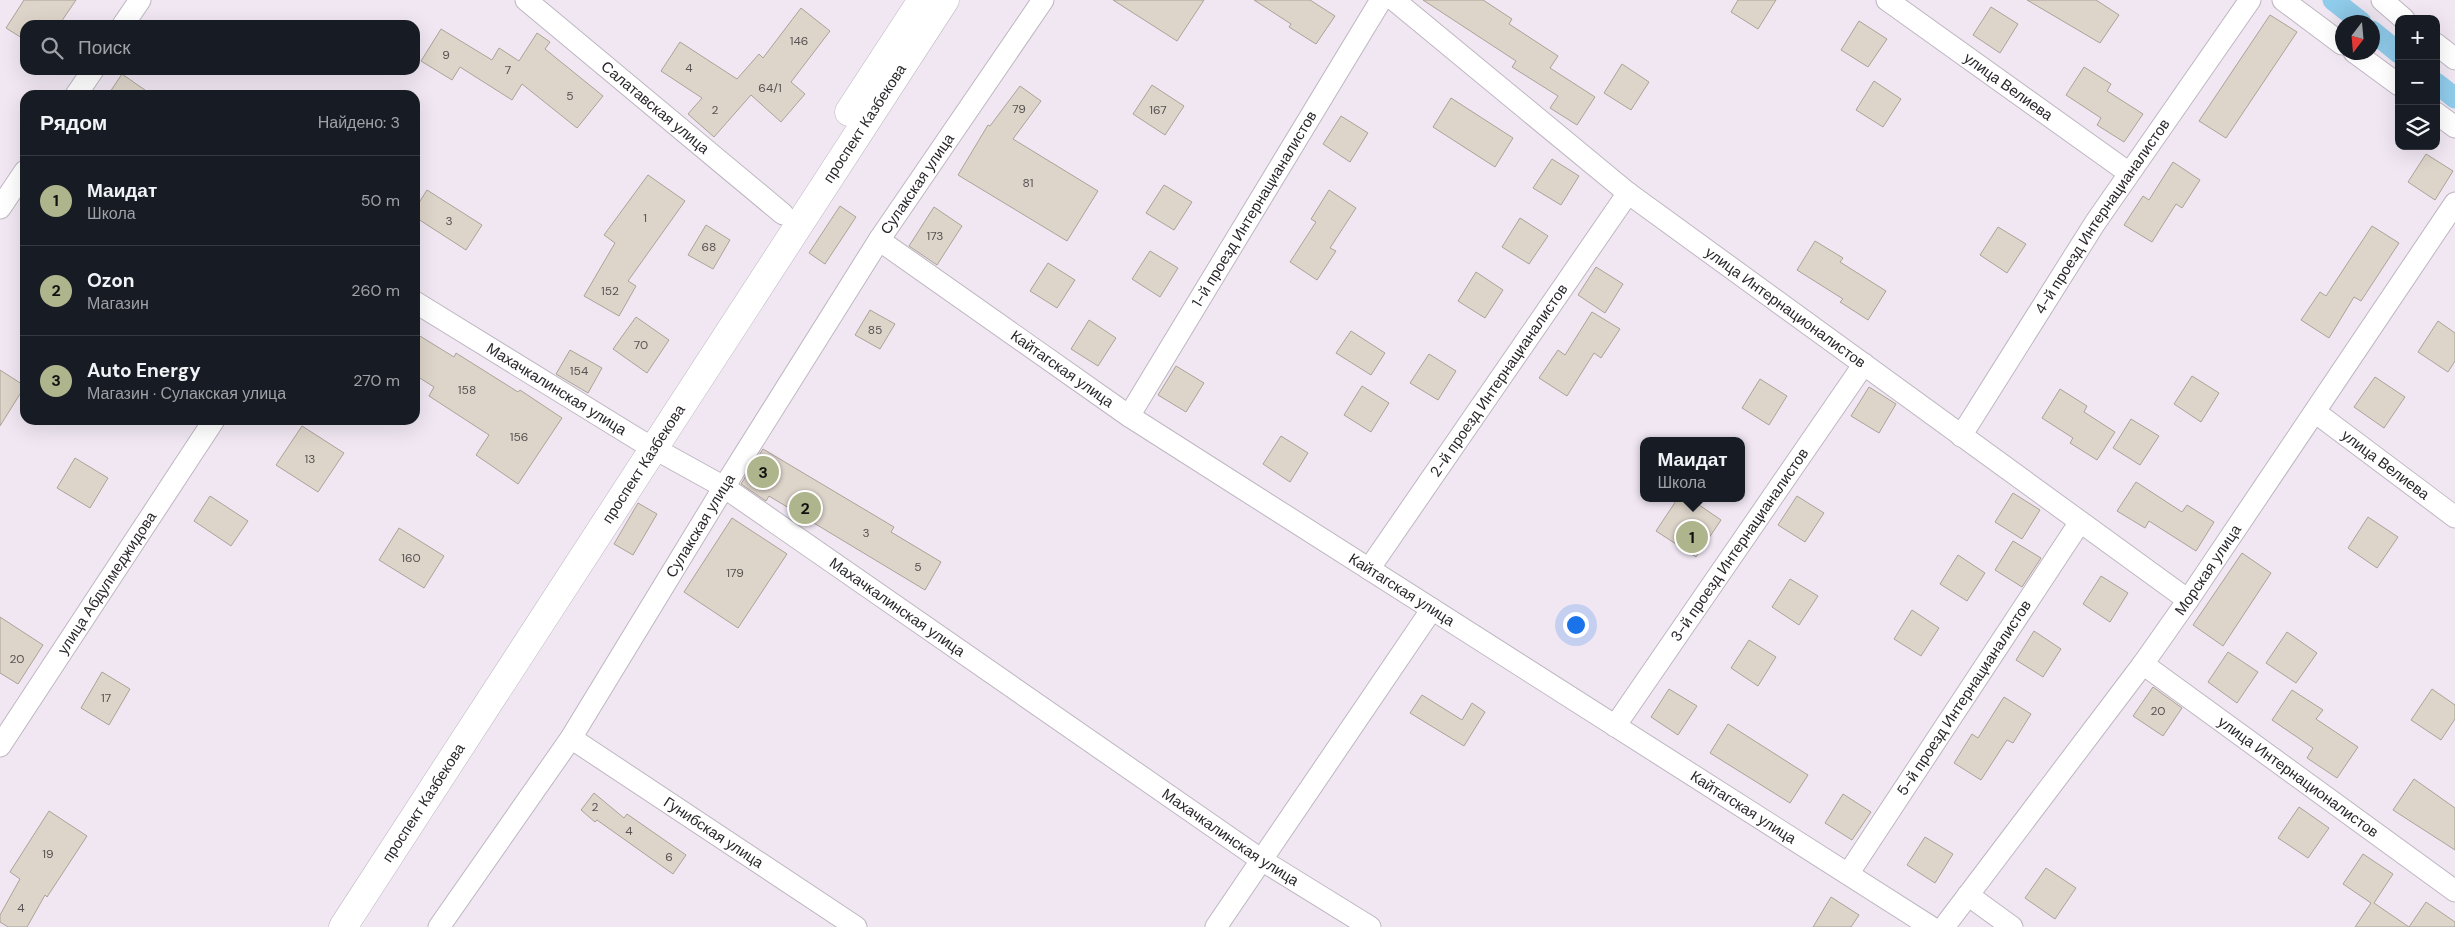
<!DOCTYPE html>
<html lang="ru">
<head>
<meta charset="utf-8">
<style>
	body { margin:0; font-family:"DM Sans",sans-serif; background:#242831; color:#f1f3f6 }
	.controls { position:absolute; right:15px; top:15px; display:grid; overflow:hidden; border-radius:10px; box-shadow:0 5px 20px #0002 }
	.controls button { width:45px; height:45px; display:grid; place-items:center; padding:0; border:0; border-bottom:1px solid #363941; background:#171b24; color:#f1f3f6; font:25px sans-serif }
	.compass { position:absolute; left:2335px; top:15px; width:45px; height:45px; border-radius:50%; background:#171b24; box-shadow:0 5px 20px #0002; rotate:196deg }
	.you { position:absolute; left:1575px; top:624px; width:18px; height:18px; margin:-12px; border:4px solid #fff; border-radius:50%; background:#1a73e8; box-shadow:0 0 0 8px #1a73e833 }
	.badge { display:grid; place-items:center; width:32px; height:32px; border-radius:50%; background:#aeb48b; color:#111; font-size:16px; font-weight:700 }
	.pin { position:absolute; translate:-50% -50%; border:2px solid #fff; box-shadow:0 1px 5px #0006 }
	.popup { position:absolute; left:1640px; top:437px; width:105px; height:65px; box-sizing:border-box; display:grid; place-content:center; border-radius:10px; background:#171b24; filter:drop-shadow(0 1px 4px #0005); font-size:16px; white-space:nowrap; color:#9ea1a6 }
	.popup b { font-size:19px; color:#f1f3f6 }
	.popup::after { content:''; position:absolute; left:50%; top:100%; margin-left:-10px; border:10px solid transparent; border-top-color:#171b24 }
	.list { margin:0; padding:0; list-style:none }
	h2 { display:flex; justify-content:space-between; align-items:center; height:65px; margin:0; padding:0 20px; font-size:21px }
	h2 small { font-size:16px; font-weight:400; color:#9ea1a6 }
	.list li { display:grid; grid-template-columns:32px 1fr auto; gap:15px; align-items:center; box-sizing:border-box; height:90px; padding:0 20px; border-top:1px solid #363941 }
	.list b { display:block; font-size:19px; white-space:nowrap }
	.list p { margin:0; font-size:16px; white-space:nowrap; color:#9ea1a6 }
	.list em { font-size:16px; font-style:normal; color:#9ea1a6 }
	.icon { flex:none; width:28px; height:28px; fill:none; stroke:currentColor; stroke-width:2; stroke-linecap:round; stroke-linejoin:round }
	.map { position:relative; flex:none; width:2455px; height:927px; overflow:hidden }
	.search { position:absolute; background:#171b24; box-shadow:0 5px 20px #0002; left:20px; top:20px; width:400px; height:55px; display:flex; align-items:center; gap:12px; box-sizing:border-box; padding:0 18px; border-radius:15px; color:#9ea1a6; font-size:19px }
	.panel { position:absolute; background:#171b24; box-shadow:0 5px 20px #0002; left:20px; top:90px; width:400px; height:335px; border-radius:15px }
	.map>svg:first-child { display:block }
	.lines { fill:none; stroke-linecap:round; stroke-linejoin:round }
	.canal { stroke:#8fcbea; stroke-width:21 }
	.building { fill:#ded5ca; stroke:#aba298 }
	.minor-casing { stroke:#beb6c1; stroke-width:23 }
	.highway-casing { stroke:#beb6c1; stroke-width:29 }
	.minor { stroke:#fff; stroke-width:21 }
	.highway { stroke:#fff; stroke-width:28 }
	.labels { text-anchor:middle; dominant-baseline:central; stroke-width:5; stroke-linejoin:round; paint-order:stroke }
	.number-label { font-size:12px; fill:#575253 }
	.street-label { font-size:15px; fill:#2a272b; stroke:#f0e7f3 }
</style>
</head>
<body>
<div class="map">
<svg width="2455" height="927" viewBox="0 0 2455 927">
	<rect width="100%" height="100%" fill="#f0e7f3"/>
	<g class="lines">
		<path class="canal" d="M2333 0 2361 22
			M2372 31 2399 53
			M2436 83 2455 98"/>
	</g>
	<path class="building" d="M24 0H76L59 25H25V40L6 28Z
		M1113 0H1204L1177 41Z
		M1254 0H1310L1335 16 1316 44 1289 27 1291 24Z
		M1423 0H1483L1512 19 1509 24 1558 56 1550 68 1595 97 1577 125 1550 108 1558 96 1512 67 1516 61Z
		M1738 0H1776L1758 29 1731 12Z
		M2027 0H2096L2119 15 2100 43Z
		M1991 7 2018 24 2000 53 1973 35Z
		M801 8 830 31 791 82 805 94 781 122 751 95 714 137 688 114 702 98 661 71 680 42 737 79 759 54 763 58Z
		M2270 15 2297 32 2226 138 2199 121Z
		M1859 21 1887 39 1868 67 1841 50Z
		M441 29 492 60 499 48 519 61 537 33 550 42 545 49 603 96 577 128 522 84 512 100 460 67 452 80 421 61Z
		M1622 64 1649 82 1631 110 1604 93Z
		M2084 67 2111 84 2107 91 2143 114 2124 142 2097 125 2101 118 2066 95Z
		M122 74 152 95H108Z
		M1874 81 1901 99 1883 127 1856 110Z
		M1152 85 1184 106 1165 135 1133 114Z
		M1020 86 1041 101 1013 139 1098 191 1067 241 958 175 988 125 990 126Z
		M1451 98 1513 138 1495 167 1433 127Z
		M1341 116 1368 133 1350 162 1323 144Z
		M2426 154 2453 171 2435 200 2408 182Z
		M1552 159 1579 176 1561 205 1533 188Z
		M2173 162 2200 180 2182 208 2176 204 2152 242 2124 225 2143 196 2149 200Z
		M648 175 685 201 628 281 636 286 619 316 584 296 615 243 604 235Z
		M1164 185 1192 202 1174 230 1146 213Z
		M427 190 482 225 466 250 415 217V209Z
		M1329 190 1356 208 1330 248 1336 251 1317 280 1290 262 1316 222 1311 219Z
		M840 206 856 217 825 264 809 253Z
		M934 207 962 226 937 265 909 246Z
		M1520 218 1548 236 1529 264 1502 247Z
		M706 225 730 240 713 269 688 255Z
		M2372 226 2399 243 2361 301 2354 297 2329 338 2301 320 2320 292 2326 296Z
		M1998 227 2026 244 2007 273 1980 255Z
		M1815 241 1843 258 1840 262 1886 291 1868 320 1840 302 1843 299 1797 270Z
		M1150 251 1178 268 1160 297 1132 279Z
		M1048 263 1075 280 1057 308 1030 291Z
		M1596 267 1623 284 1605 313 1578 295Z
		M1476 272 1503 290 1485 318 1458 301Z
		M870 310 895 324 880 349 855 335Z
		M1592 312 1620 329 1601 358 1594 353 1567 396 1539 378 1558 350 1565 355Z
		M636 317 669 340 647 373 613 349Z
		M1089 320 1116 338 1098 366 1071 349Z
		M2438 321 2455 333V361L2448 372 2418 352Z
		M1351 331 1385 353 1371 375 1336 353Z
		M415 333 454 357 456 353 518 392 520 390 562 418 518 484 476 455 489 435 429 396 434 387 415 375Z
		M570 350 602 368 588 393 556 374Z
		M1429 354 1456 371 1438 400 1410 383Z
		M1176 366 1204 383 1186 412 1158 395Z
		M0 370 25 386 0 426Z
		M2192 376 2219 393 2201 422 2174 404Z
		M2375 377 2405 397 2384 428 2354 407Z
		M1760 379 1787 396 1769 425 1742 408Z
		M1362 386 1389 403 1371 432 1344 415Z
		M1869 387 1896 404 1879 433 1851 416Z
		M2060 389 2087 406 2084 412 2115 432 2097 460 2070 443 2073 438 2042 418Z
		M2131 419 2159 436 2140 465 2113 448Z
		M302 426 344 453 318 492 276 465Z
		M1281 436 1308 453 1290 482 1263 464Z
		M763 449 894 527 891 532 941 562 925 590 769 496 766 501 741 484Z
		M75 458 108 478 90 508 57 488Z
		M2136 482 2182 512 2187 505 2214 522 2196 551 2149 521 2145 528 2117 511Z
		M2013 493 2040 510 2022 539 1995 522Z
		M210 496 248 521 231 546 194 521Z
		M1797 496 1824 513 1805 542 1778 525Z
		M1678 498H1689L1721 520 1696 557 1656 531Z
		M638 503 657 514 633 555 614 544Z
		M2368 517 2398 537 2377 568 2348 548Z
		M732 518 787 554 738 628 684 592Z
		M399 528 444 556 424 588 379 560Z
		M2013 541 2041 558 2022 587 1995 570Z
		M2242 553 2271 573 2223 646 2193 625Z
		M1958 555 1985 573 1967 601 1940 584Z
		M2101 576 2128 593 2110 622 2083 604Z
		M1790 579 1818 596 1799 625 1772 607Z
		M1912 610 1939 628 1921 656 1894 639Z
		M0 617 43 645 18 684 0 673Z
		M2034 631 2061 649 2043 677 2016 660Z
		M2287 632 2317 653 2296 683 2266 663Z
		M1749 640 1776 657 1758 686 1731 668Z
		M2228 652 2258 672 2237 703 2208 682Z
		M102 672 130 689 109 725 81 708Z
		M2153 687 2182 708 2163 736 2133 716Z
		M1669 689 1697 706 1678 735 1651 717Z
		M2432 689 2455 705V719L2441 740 2411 720Z
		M2292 690 2323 710 2316 719 2358 747 2337 778 2307 758 2313 748 2272 720Z
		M1422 695 1462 720 1472 703 1485 712 1464 746 1410 713Z
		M2004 697 2031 714 2013 743 2007 740 1981 780 1954 763 1972 734 1978 738Z
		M1728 724 1808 775 1790 803 1710 753Z
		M2414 779 2455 808V850L2393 810Z
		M594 793 624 818 627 814 686 855 673 874 597 820 595 822 581 810Z
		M1843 794 1871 812 1852 840 1825 823Z
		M2299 807 2329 828 2308 858 2278 838Z
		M49 811 87 836 47 897 45 895 27 927H8L0 922V915L20 879 10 872Z
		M1925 837 1953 854 1935 883 1907 865Z
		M2363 854 2393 874 2374 903 2409 927 2426 902 2455 922V927H2355L2371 903 2343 884Z
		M2046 868 2076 888 2055 919 2025 898Z
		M1831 897 1859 915 1851 927H1813Z"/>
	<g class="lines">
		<defs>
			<g id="minor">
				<path id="s1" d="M526 0 783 214"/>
				<path id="s2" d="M1394 0 1628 193 2188 600"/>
				<path id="s3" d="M1887 0 2129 173"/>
				<path d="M2283 0 2342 44"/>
				<path d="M2382 0 2404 19"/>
				<path d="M123 25 140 0"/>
				<path d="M2436 44 2455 59"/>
				<path d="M2354 52 2399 85"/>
				<path d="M76 95 93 70"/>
				<path d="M2436 113 2455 127"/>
				<path d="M0 208 25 171"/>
				<path id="s4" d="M879 240 1129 416 1931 927"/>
				<path id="s5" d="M415 302 639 440 724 487 1260 859 1370 927"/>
				<path id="s6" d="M2315 412 2455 517"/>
				<path id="s7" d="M1129 416 1381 0"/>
				<path id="s8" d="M1961 436 2095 223 2250 0"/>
				<path id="s9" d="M1369 569 1628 193"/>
				<path id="s10" d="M2143 664 2455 891"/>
				<path id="s11" d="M1615 726 1864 364"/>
				<path id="s12" d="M571 738 856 927"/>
				<path id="s13" d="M0 746 214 420"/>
				<path id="s14" d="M1848 874 2080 522"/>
				<path d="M1968 895 2012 927"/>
				<path id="s15" d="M439 927 571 738 724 487 879 240 1043 0"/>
				<path d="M1216 927 1432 609"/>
				<path id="s16" d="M1944 927 2143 664 2188 600 2455 203"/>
			</g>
			<g id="highway">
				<path d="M849 112 922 0"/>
				<path id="s17" d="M343 927 945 0"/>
			</g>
		</defs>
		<use href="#minor" class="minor-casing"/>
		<use href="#highway" class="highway-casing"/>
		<use href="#minor" class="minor"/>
		<use href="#highway" class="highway"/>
	</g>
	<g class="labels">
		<g class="number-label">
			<text x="799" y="41">146</text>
			<text x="446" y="55">9</text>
			<text x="689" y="68">4</text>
			<text x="508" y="70">7</text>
			<text x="770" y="88">64/1</text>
			<text x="570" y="96">5</text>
			<text x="1019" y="109">79</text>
			<text x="715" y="110">2</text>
			<text x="1158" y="110">167</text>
			<text x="1028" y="183">81</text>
			<text x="645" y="218">1</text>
			<text x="449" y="221">3</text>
			<text x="935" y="236">173</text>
			<text x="709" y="247">68</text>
			<text x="610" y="291">152</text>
			<text x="875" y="330">85</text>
			<text x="641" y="345">70</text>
			<text x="579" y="371">154</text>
			<text x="467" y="390">158</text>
			<text x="519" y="437">156</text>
			<text x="310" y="459">13</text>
			<text x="866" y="533">3</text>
			<text x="411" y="558">160</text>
			<text x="918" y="567">5</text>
			<text x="735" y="573">179</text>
			<text x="17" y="659">20</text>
			<text x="106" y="698">17</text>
			<text x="2158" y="711">20</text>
			<text x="595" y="807">2</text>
			<text x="629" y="831">4</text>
			<text x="48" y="854">19</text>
			<text x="669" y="857">6</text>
			<text x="21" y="908">4</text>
		</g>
		<g class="street-label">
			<text stroke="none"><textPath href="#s3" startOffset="149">улица Велиева</textPath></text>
			<text stroke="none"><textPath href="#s1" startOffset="168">Салатавская улица</textPath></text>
			<text stroke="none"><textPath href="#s17" startOffset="958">проспект Казбекова</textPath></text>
			<text stroke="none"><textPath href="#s15" startOffset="884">Сулакская улица</textPath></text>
			<text stroke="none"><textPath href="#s7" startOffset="242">1-й проезд Интернацианалистов</textPath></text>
			<text stroke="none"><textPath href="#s8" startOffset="261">4-й проезд Интернацианалистов</textPath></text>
			<text stroke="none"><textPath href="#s2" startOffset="498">улица Интернационалистов</textPath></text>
			<text stroke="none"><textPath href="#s4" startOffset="224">Кайтагская улица</textPath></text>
			<text stroke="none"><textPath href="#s9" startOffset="229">2-й проезд Интернацианалистов</textPath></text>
			<text stroke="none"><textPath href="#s5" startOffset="166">Махачкалинская улица</textPath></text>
			<text stroke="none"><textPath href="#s17" startOffset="552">проспект Казбекова</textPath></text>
			<text stroke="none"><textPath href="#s6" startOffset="88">улица Велиева</textPath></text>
			<text stroke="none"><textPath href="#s15" startOffset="479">Сулакская улица</textPath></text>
			<text stroke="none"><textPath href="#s11" startOffset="220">3-й проезд Интернацианалистов</textPath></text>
			<text stroke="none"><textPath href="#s16" startOffset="444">Морская улица</textPath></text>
			<text stroke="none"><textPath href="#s13" startOffset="195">улица Абдулмеджидова</textPath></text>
			<text stroke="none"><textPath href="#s4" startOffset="629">Кайтагская улица</textPath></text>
			<text stroke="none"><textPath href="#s5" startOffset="571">Махачкалинская улица</textPath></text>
			<text stroke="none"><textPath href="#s14" startOffset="211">5-й проезд Интернацианалистов</textPath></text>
			<text stroke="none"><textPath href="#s10" startOffset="192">улица Интернационалистов</textPath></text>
			<text stroke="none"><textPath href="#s17" startOffset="148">проспект Казбекова</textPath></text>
			<text stroke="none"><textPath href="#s4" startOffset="1034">Кайтагская улица</textPath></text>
			<text stroke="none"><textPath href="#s12" startOffset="171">Гунибская улица</textPath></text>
			<text stroke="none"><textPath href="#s5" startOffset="976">Махачкалинская улица</textPath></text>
		</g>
	</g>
</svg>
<div class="controls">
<button>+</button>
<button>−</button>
<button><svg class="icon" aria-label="layers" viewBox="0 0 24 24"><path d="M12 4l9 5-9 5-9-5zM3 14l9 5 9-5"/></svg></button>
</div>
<svg class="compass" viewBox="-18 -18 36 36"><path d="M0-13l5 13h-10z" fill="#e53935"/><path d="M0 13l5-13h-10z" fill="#9ea1a6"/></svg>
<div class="you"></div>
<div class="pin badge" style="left:1692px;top:537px">1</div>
<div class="popup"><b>Маидат</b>Школа</div>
<div class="pin badge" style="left:805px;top:508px">2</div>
<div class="pin badge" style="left:763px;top:472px">3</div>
<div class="search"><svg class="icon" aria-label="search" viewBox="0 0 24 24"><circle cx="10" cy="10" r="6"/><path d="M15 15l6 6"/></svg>Поиск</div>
<section class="panel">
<h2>Рядом<small>Найдено: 3</small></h2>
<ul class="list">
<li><span class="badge">1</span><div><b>Маидат</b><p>Школа</p></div><em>50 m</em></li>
<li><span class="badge">2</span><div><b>Ozon</b><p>Магазин</p></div><em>260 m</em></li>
<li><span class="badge">3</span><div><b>Auto Energy</b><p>Магазин · Сулакская улица</p></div><em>270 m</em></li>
</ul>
</section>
</div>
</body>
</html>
